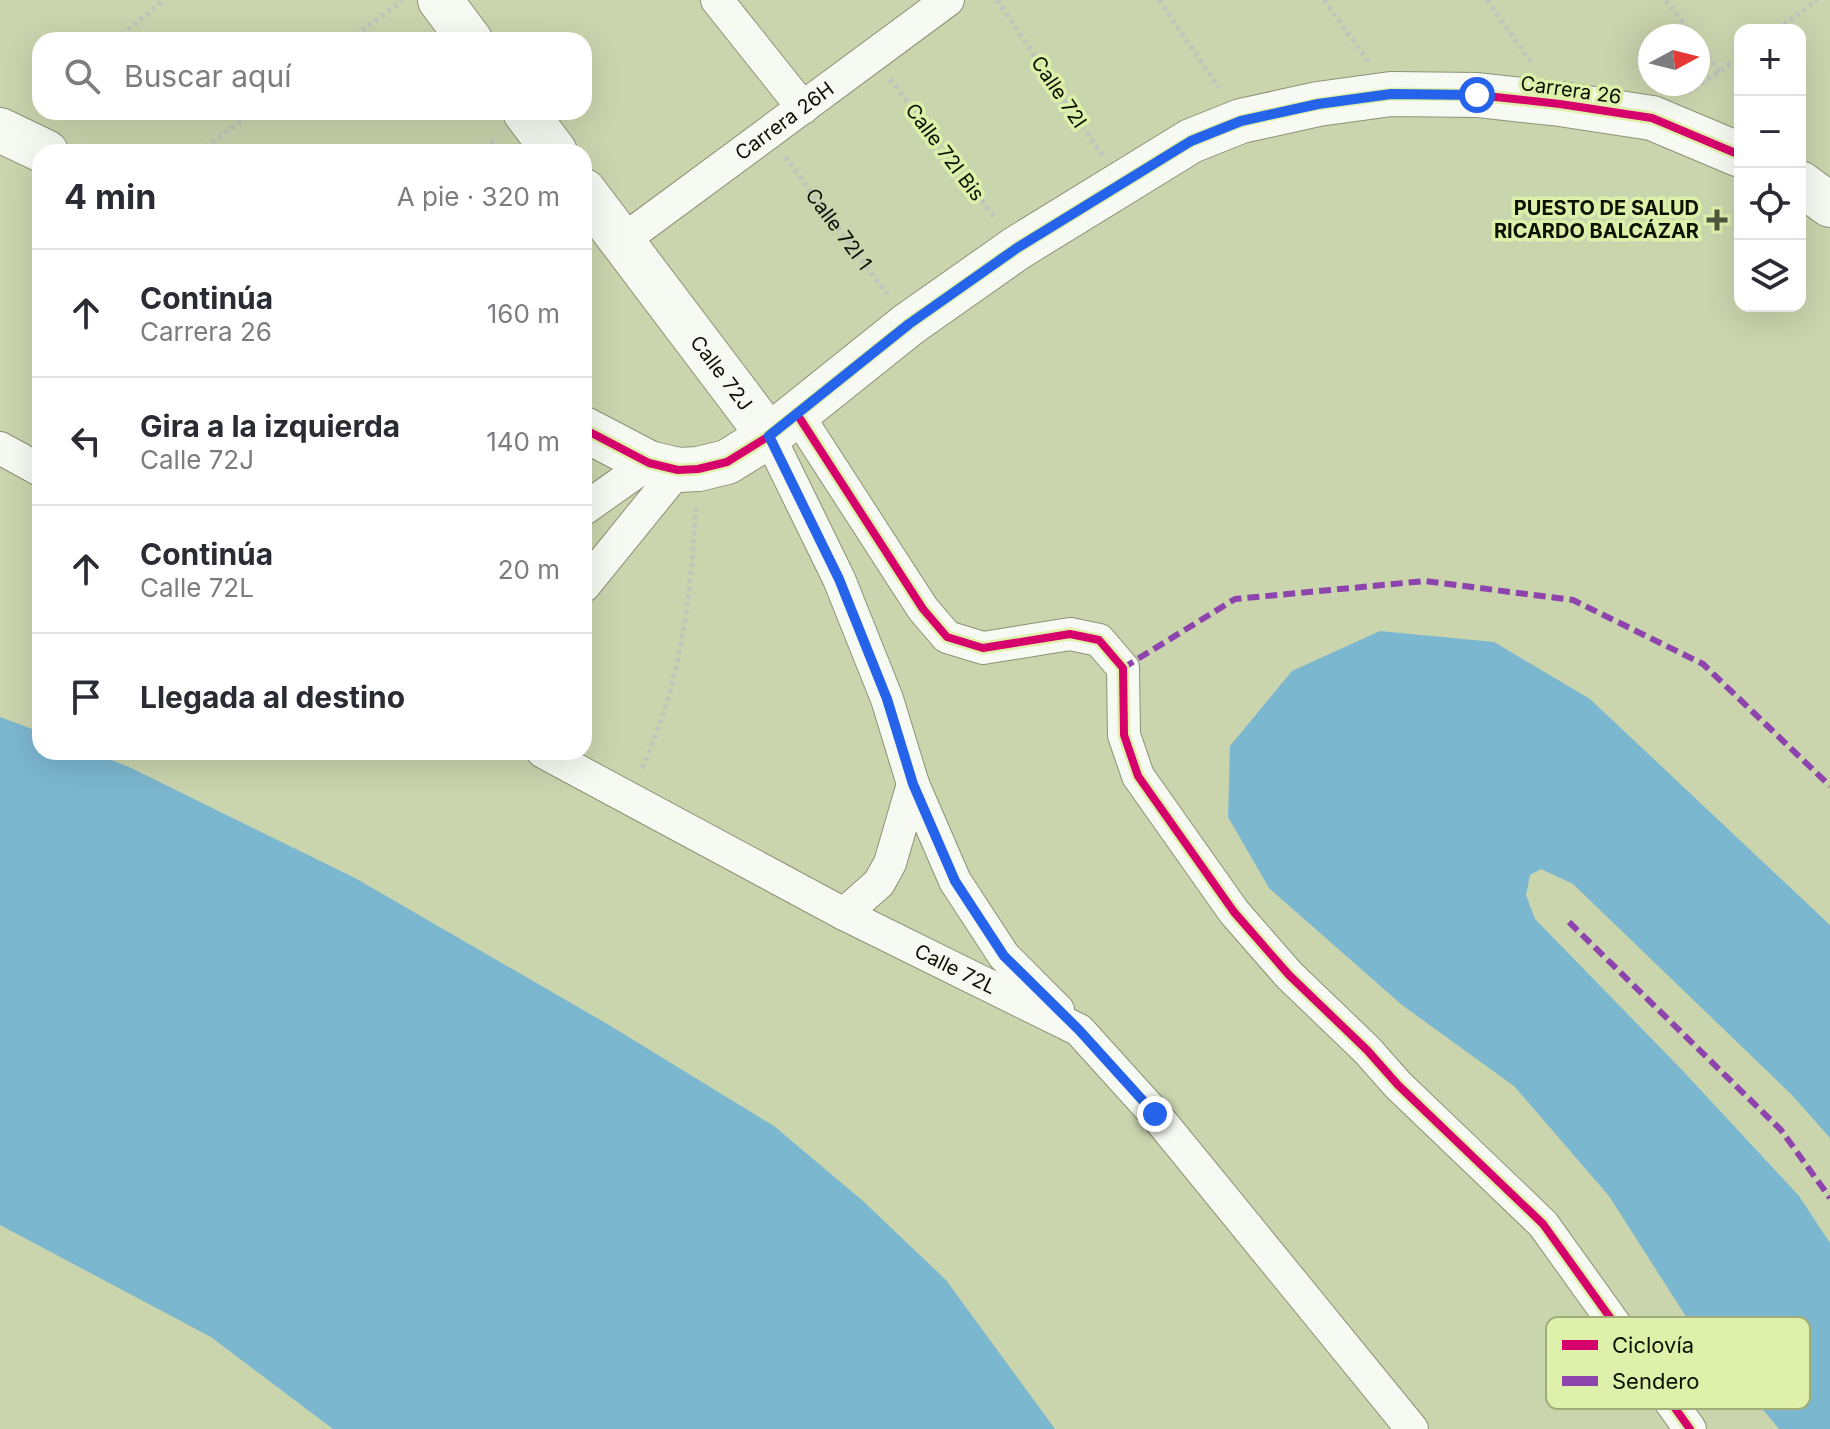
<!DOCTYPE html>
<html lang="es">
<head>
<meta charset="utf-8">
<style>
	body { margin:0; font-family:Inter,sans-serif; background:#f2f2f3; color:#2b2b33 }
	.controls { position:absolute; right:24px; top:24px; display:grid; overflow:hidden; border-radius:16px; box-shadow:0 8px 32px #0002 }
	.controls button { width:72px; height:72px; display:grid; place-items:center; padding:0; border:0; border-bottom:2px solid #e1e1e2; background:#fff; color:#2b2b33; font:40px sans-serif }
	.compass { position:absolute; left:1638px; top:24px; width:72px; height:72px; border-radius:50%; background:#fff; box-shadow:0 8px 32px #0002; rotate:83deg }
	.stop { position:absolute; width:24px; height:24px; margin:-18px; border:6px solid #2563eb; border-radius:50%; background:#fff }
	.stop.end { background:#2563eb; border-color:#fff; box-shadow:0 2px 8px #0008 }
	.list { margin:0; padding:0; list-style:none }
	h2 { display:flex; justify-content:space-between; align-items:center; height:104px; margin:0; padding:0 32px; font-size:34px }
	h2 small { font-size:26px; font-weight:400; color:#7c7c81 }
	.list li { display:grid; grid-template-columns:52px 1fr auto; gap:24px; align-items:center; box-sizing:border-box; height:128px; padding:0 32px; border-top:2px solid #e1e1e2 }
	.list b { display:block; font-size:30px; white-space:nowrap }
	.list p { margin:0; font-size:26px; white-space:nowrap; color:#7c7c81 }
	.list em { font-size:26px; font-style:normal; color:#7c7c81 }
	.icon { flex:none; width:44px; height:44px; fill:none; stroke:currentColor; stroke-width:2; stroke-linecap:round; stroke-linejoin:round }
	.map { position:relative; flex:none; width:1830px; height:1429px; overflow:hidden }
	.search { position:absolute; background:#fff; box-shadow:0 8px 32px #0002; left:32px; top:32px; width:560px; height:88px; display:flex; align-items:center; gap:20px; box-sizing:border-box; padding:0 28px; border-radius:24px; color:#7c7c81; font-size:30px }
	.panel { position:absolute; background:#fff; box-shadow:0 8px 32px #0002; left:32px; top:144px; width:560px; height:616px; border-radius:24px }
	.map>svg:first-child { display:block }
	.water { fill:#7cb7d0 }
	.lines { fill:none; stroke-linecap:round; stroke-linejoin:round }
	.street-casing { stroke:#8c9375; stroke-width:34 }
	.secondary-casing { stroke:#8c9375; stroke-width:46 }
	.path { stroke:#c2c5bb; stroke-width:5; stroke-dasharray:4 4; stroke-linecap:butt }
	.street { stroke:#f7f9f3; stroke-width:32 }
	.secondary { stroke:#f7f9f3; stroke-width:44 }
	.quiet { stroke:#8e44ad; stroke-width:6; stroke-dasharray:12 6; stroke-linecap:butt }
	.cycleway-casing { stroke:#dff0ab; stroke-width:13 }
	.cycleway { stroke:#d6006c; stroke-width:8 }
	.route { stroke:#2563eb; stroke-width:10 }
	.poi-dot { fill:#4f553d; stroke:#dff0ab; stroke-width:3 }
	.labels { text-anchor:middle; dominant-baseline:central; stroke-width:7; stroke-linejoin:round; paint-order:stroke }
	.street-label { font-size:20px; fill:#0d1100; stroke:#dff0ab }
	.poi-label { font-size:20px; font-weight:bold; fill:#0d1100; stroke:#dff0ab; text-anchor:end }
	.key { fill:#dff0ab; stroke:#a0ad78; stroke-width:2 }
	.key-label { font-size:22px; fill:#0d1100 }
</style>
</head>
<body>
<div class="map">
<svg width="1830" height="1429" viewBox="0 0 1830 1429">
	<rect width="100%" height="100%" fill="#cad4ad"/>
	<path class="water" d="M1380 631 1494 642 1590 699 1830 925V1138L1792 1095 1573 884 1541 869 1530 875 1526 895 1535 919 1684 1072 1799 1196 1830 1243V1429H1779L1685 1315 1609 1196 1514 1086 1402 1005 1269 888 1228 817 1230 746 1292 671Z
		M0 717 40 732V752H91L129 767 355 878 609 1025 774 1126 863 1201 946 1280 1055 1429H333L211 1337 0 1225Z"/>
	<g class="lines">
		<defs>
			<g id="street">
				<path d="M717 0 803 108"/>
				<path id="s2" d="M622 241 948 0"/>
				<path d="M797 414 923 609 947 637 983 648 1070 634 1099 640 1123 668 1124 735 1138 776 1234 912 1289 975 1367 1050 1398 1085 1543 1224 1690 1429"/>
				<path d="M769 436 839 579 887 699 913 784 955 881 1004 956 1058 1010"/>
				<path d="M0 448 40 470"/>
				<path d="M584 509 649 463"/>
				<path d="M584 586 678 470"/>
				<path id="s3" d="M543 752 844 914 1079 1030 1155 1114 1412 1429"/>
				<path d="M844 914 879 883 890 863 913 784"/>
			</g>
			<g id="secondary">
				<path d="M440 0 470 40"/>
				<path d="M525 112 555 152"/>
				<path d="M0 130 46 152"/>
				<path d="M1800 183 1830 205"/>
				<path id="s4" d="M584 191 769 436"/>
				<path d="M584 429 649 463 678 470 698 469 727 462 769 436 909 324 1017 248 1191 141 1241 121 1318 104 1391 94 1477 95 1560 104 1652 118 1740 155"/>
			</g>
		</defs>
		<use href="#street" class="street-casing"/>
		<use href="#secondary" class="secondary-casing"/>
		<g class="path">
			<path d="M997 0 1102 155"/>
			<path d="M1159 0 1219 88"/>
			<path d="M1324 0 1368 61"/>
			<path d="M1487 0 1532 64"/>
			<path d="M1666 0 1693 36"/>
			<path d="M1777 30 1817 0"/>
			<path d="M115 40 164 0"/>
			<path d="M349 40 402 1"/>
			<path d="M1698 43 1720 72"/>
			<path d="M890 79 995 218"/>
			<path d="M1688 93 1740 57"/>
			<path d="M199 152 253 112"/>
			<path d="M478 152 497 138"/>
			<path id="s1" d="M785 157 887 294"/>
			<path d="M642 768C682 679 690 602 696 506"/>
		</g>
		<use href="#street" class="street"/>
		<use href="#secondary" class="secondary"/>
		<path class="quiet" d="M1123 668 1235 599 1425 581 1573 600 1703 664 1830 786
			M1569 922 1781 1130 1830 1198"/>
		<defs>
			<path id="cycleway" d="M797 414 923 609 947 637 983 648 1070 634 1099 640 1123 668 1124 735 1138 776 1234 912 1289 975 1367 1050 1398 1085 1543 1224 1690 1429
				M584 429 649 463 678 470 698 469 727 462 769 436 909 324 1017 248 1191 141 1241 121 1318 104 1391 94 1477 95 1560 104 1652 118 1740 155"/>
		</defs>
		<use href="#cycleway" class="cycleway-casing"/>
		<use href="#cycleway" class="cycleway"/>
	</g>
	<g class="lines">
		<path class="route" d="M1155 1114 1079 1030 1004 956 955 881 913 784 887 699 839 579 769 436 909 324 1017 248 1191 141 1241 121 1318 104 1391 94 1477 95"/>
	</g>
	<path class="poi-dot" d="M1713 208h8v8h8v8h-8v8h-8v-8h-8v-8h8z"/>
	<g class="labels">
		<g class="street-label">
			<text transform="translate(1571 90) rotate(8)">Carrera 26</text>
			<text transform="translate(1059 92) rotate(56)">Calle 72I</text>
			<text stroke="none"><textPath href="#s2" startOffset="202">Carrera 26H</textPath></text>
			<text transform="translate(945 152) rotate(53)">Calle 72I Bis</text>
			<text stroke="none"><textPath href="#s1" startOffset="90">Calle 72I 1</textPath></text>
			<text stroke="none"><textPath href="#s4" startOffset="228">Calle 72J</textPath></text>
			<text stroke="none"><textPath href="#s3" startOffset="466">Calle 72L</textPath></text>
		</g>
		<g class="poi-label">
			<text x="1699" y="208">PUESTO DE SALUD<tspan x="1699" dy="23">RICARDO BALCÁZAR</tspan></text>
		</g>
	</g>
	<rect x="1546" y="1317" width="264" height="92" rx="12" class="key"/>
	<rect x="1562" y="1340" width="36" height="10" fill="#d6006c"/>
	<rect x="1562" y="1376" width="36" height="10" fill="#8e44ad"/>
	<g class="key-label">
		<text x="1612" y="1353">Ciclovía</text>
		<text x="1612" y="1389">Sendero</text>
	</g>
</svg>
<div class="controls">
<button>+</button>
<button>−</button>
<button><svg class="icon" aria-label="locate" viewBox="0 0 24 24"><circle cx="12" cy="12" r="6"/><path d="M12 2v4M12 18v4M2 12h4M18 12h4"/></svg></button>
<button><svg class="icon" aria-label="layers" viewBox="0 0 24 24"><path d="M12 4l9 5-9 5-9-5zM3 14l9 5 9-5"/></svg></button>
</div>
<svg class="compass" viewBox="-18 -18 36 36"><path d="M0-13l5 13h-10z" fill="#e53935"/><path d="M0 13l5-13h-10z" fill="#7c7c81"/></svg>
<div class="stop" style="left:1477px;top:95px"></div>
<div class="stop end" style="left:1155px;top:1114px"></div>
<div class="search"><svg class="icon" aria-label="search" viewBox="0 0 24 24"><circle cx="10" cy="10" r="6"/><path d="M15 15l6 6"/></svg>Buscar aquí</div>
<section class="panel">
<h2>4 min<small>A pie · 320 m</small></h2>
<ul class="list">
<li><svg class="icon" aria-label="ahead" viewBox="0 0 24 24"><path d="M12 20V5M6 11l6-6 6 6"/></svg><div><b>Continúa</b><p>Carrera 26</p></div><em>160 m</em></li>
<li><svg class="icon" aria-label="left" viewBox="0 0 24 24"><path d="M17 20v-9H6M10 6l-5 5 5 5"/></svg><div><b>Gira a la izquierda</b><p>Calle 72J</p></div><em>140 m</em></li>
<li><svg class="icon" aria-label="ahead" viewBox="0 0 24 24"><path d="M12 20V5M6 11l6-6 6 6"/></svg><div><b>Continúa</b><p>Calle 72L</p></div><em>20 m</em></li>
<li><svg class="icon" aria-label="arrive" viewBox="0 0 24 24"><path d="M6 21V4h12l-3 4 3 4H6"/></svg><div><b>Llegada al destino</b></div></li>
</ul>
</section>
</div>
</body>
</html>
